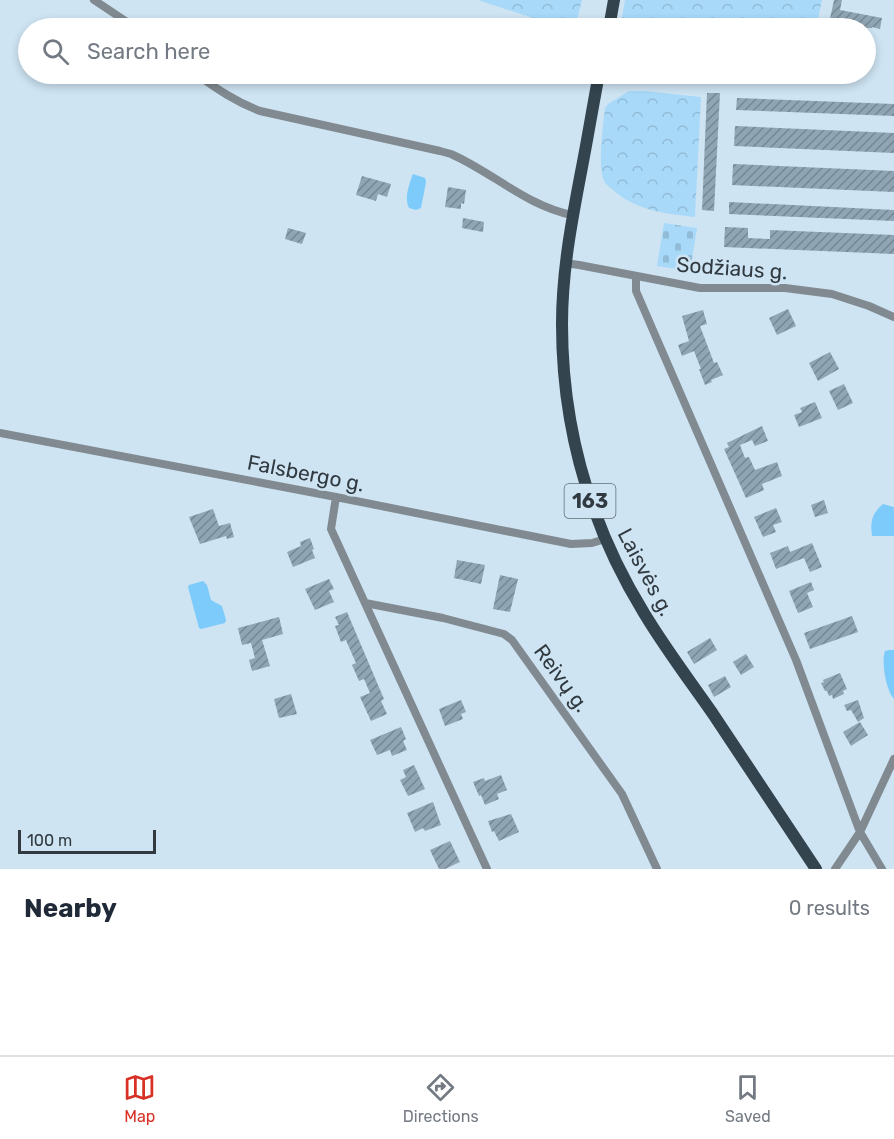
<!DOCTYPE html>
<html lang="en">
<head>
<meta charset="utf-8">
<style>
	body { margin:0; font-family:Rubik,sans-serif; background:#f6f6f7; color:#1f2937 }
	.scale { position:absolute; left:18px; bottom:15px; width:138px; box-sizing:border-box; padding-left:6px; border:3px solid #313a40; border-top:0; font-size:16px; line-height:21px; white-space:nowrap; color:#313a40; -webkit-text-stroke:4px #cee4f3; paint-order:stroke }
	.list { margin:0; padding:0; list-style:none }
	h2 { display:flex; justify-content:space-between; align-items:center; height:78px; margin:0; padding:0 24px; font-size:26px }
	h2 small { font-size:20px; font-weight:400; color:#747a83 }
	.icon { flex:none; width:33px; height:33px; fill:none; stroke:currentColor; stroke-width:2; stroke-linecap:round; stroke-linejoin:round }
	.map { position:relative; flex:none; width:894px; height:869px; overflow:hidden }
	.search { position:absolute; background:#fff; box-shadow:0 3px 9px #0003; left:18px; right:18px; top:18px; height:66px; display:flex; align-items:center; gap:15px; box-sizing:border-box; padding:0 21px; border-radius:33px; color:#747a83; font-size:22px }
	.sheet { height:186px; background:#fff }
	nav { display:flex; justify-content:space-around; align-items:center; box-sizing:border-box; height:84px; border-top:2px solid #e0e1e3; background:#fff; font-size:16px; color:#747a83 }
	nav a { display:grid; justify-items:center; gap:3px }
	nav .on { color:#d93025 }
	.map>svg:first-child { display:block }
	.forest { fill:url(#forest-crowns) }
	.cemetery { fill:url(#cemetery-stones) }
	.water { fill:#7dcbfb }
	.building { fill:url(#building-hatch) }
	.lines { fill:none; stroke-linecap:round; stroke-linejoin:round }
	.street { stroke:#818a90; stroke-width:8 }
	.primary { stroke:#34444e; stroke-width:12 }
	.labels { text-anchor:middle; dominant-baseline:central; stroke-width:5; stroke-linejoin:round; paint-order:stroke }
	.shield { fill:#cee4f3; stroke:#606d76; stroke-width:1.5 }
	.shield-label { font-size:20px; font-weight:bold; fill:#313a40 }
	.street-label { font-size:21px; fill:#313a40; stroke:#cee4f3 }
</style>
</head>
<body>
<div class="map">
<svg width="894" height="869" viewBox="0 0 894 869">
	<defs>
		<pattern id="forest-crowns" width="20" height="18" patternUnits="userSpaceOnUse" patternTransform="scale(1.5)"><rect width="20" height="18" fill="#a8d9f9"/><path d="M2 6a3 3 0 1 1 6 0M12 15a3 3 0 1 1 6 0" fill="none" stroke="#91bbd6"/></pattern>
		<pattern id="cemetery-stones" width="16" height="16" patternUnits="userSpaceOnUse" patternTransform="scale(1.5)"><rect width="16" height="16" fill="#a8d9f9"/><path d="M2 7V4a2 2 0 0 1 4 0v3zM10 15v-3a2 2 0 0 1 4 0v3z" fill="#91bbd6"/></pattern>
		<pattern id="building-hatch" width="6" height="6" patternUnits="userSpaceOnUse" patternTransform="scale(1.5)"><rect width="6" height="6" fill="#8fa5b3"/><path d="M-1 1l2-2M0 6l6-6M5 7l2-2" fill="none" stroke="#758793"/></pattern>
	</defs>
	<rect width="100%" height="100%" fill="#cee4f3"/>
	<path class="forest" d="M478 0H582L576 24 569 28H564Z
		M625 0H822L816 28H620Z
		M612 74H808L806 84Z
		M629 91H645L701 97 695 217C666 214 634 210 612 189 608 186 604 183 603 178 598 163 603 125 605 108L608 104Z"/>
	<path class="cemetery" d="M664 223 697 228 690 271 657 266Z"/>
	<path class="water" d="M413 174 425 178 426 182 421 208 416 210 409 208C404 198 409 186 412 176Z
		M883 504 894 507V536H872C870 522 872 513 883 504Z
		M203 581 207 585 211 600 222 606 226 620 225 623 201 629 199 628 188 587 189 585Z
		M889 650H894V699C886 690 881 662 885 651Z"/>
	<path class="building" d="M834 0H842L840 10 882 18 880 29 872 27V28H828Z
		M707 93H720L714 211 702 210Z
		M737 98 894 104V116L736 110Z
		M735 126 894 133V153L734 146Z
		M733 164 894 171V192L732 185Z
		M362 176 391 184 387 197 378 194 376 201 356 195Z
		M448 187 466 190 464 204 461 203V209L445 207Z
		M729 202 894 210V221L729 214Z
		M463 218 484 222 483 232 462 228Z
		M725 227 748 228V238L770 239V230L894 235V254L724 247Z
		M288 228 306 233 302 244 285 239Z
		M788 309 796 326 777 335 769 318Z
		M703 310 707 324 700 326 714 363 717 362 723 375 711 380 712 382 705 385 699 369H701L694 351 682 356 678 345 689 341 682 316Z
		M830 352 839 369 818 381 809 363Z
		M844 384 853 403 838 410 829 391Z
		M815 402 822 418 799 427 794 415 802 412 800 408Z
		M762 426 768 441 755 446 752 440 740 445 745 458 749 457 755 470 777 462 782 476 762 484 764 490 746 498 724 449 729 447 727 443Z
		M824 500 828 513 815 517 811 505Z
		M776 508 782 522 773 525 776 532 763 537 754 517Z
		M213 509 219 526 230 523 234 537 227 539 226 536 200 544 189 517Z
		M310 538 314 549 312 550 315 558 293 567 287 552 301 546 300 542Z
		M812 543 822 567 810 572 804 558 776 569 770 553 788 546 790 552Z
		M457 560 485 565 481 584 454 578Z
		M500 575 518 579 510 612 493 609Z
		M329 579 334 589 329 591 334 602 315 610 305 589Z
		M811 582 814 590 807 593 813 607 798 613 789 591Z
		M347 612 384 699 381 701 387 714 371 721 360 697 370 693 364 679 359 681 352 665 356 663 348 645 346 640 341 642 335 626 339 625 335 617Z
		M852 616 858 632 810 649 804 633Z
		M279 617 283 634 262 640 270 666 252 671 249 660 255 658 251 643 242 645 238 628Z
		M710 638 717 650 694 664 687 652Z
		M746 654 754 667 741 675 733 662Z
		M840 673 847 689 843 691 844 694 833 699 832 695 829 696 827 691H825L821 683 824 682 823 680Z
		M725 676 731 687 714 697 708 685Z
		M291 694 297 714 279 718 274 699Z
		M461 700 466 712 461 714 463 719 445 726 439 709Z
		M858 700 864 718 858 722 851 710 847 711 844 705Z
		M860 722 868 735 851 746 843 732Z
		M401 727 406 739 403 741 407 750 392 756 390 750 377 755 370 740Z
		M414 765 425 789 408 796 400 780 406 777 403 770Z
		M501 775 507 790 497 794 499 799 485 805 481 795 479 796 473 782 484 778 485 781Z
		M433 802 441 825 425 831 423 828 415 832 407 813Z
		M511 814 519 832 499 841 494 831 492 832 488 821Z
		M450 841 460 862 445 869H439L430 850Z"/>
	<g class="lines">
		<path class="street" d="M94 0 136 28
			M196 74C217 89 236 102 260 111L440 151 451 154C492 172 527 206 572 215
			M565 263 579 265 700 288H785L832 294 869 306 894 317
			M636 276V291L796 660 860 832 882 869
			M0 433 336 497 571 544 592 543 605 539
			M336 497 331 529 487 869
			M365 603 443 618 504 634 512 640 622 794 657 869
			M835 869 860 832 894 759"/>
		<path class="primary" d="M609 28 614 0
			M599 74C593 105 588 136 582 167 572 219 562 271 562 324 562 428 590 525 644 613 665 648 690 681 713 714 747 766 782 817 816 869"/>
	</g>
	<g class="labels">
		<rect class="shield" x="564.5" y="484" width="51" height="34" rx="4.5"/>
		<g class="shield-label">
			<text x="590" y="501">163</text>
		</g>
		<g class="street-label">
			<text transform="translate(732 268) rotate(4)">Sodžiaus g.</text>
			<text transform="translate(306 473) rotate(11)">Falsbergo g.</text>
			<text transform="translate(646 572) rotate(62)">Laisvės g.</text>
			<text transform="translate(562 678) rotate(54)">Reivų g.</text>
		</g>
	</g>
</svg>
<div class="scale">100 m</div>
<div class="search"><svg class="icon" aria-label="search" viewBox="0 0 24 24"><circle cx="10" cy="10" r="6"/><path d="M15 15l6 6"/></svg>Search here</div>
</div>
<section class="sheet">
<h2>Nearby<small>0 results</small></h2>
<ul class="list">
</ul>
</section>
<nav>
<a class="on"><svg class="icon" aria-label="map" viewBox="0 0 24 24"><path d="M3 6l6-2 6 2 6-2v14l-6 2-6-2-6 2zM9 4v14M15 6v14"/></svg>Map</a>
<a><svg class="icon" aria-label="directions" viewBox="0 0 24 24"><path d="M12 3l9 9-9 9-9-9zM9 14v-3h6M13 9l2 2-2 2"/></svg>Directions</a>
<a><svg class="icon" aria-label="saved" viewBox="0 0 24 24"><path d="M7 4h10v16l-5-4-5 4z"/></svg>Saved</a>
</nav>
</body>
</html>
